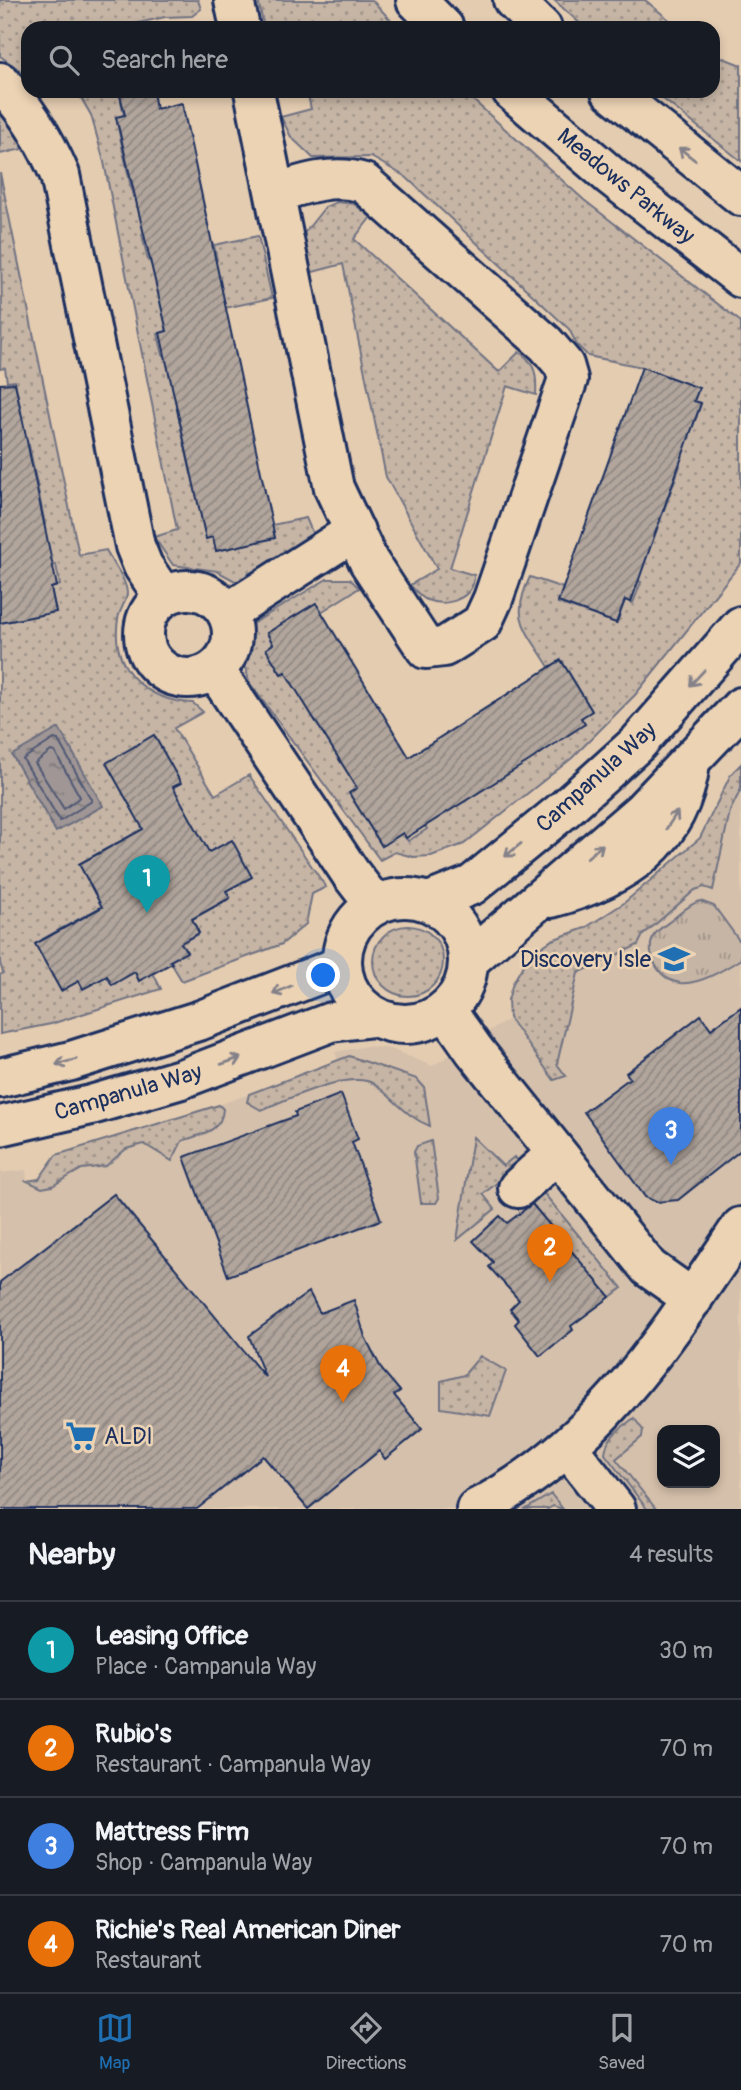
<!DOCTYPE html>
<html lang="en">
<head>
<meta charset="utf-8">
<style>
	body { margin:0; font-family:Pangolin,sans-serif; background:#20242c; color:#f1f3f6 }
	.controls { position:absolute; right:21px; bottom:21px; display:grid; overflow:hidden; border-radius:14px; box-shadow:0 4px 10px #0003 }
	.controls button { width:63px; height:63px; display:grid; place-items:center; padding:0; border:0; border-bottom:2px solid #363941; background:#171b24; color:#f1f3f6; font:35px sans-serif }
	.you { position:absolute; left:324px; top:976px; width:24px; height:24px; margin:-18px; border:5px solid #fff; border-radius:50%; background:#1a73e8; box-shadow:0 0 0 10px #1a73e833 }
	.badge { display:grid; place-items:center; width:46px; height:46px; border-radius:50%; background:#1f6fb2; color:#fff; font-size:23px; font-weight:700 }
	.pin { position:absolute; translate:-50% -58px; filter:drop-shadow(0 2px 4px #0008) }
	.pin::after { content:''; position:absolute; top:37px; width:24px; height:21px; background:inherit; clip-path:polygon(0 0,100% 0,50% 100%) }
	.list { margin:0; padding:0; list-style:none }
	h2 { display:flex; justify-content:space-between; align-items:center; height:91px; margin:0; padding:0 28px; font-size:30px }
	h2 small { font-size:23px; font-weight:400; color:#9ea1a6 }
	.list li { display:grid; grid-template-columns:46px 1fr auto; gap:21px; align-items:center; box-sizing:border-box; height:98px; padding:0 28px; border-top:2px solid #363941 }
	.list b { display:block; font-size:26px; white-space:nowrap }
	.list p { margin:0; font-size:23px; white-space:nowrap; color:#9ea1a6 }
	.list em { font-size:23px; font-style:normal; color:#9ea1a6 }
	.icon { flex:none; width:38px; height:38px; fill:none; stroke:currentColor; stroke-width:2; stroke-linecap:round; stroke-linejoin:round }
	.map { position:relative; flex:none; width:741px; height:1509px; overflow:hidden }
	.search { position:absolute; background:#171b24; box-shadow:0 4px 10px #0003; left:21px; right:21px; top:21px; height:77px; display:flex; align-items:center; gap:18px; box-sizing:border-box; padding:0 24px; border-radius:21px; color:#9ea1a6; font-size:26px }
	.sheet { height:483px; background:#171b24 }
	nav { display:flex; justify-content:space-around; align-items:center; box-sizing:border-box; height:98px; border-top:2px solid #363941; background:#171b24; font-size:19px; color:#9ea1a6 }
	nav a { display:grid; justify-items:center; gap:4px }
	nav .on { color:#1f6fb2 }
	.map>svg:first-child { display:block }
	.built { fill:#d5c0ab; fill-rule:evenodd }
	.park { fill:url(#park-tufts); stroke:#707282; stroke-width:2 }
	.garden { fill:url(#garden-dots); stroke:#707282; stroke-width:2 }
	.water { fill:url(#water-ripples); stroke:#6a6d7f; stroke-width:2 }
	.lines { fill:none; stroke-linecap:round; stroke-linejoin:round }
	.shore { stroke:#505874; stroke-width:2 }
	.building { fill:url(#building-hatch); stroke:#1b2f5e; stroke-width:2 }
	.minor-casing { stroke:#1b2f5e; stroke-width:44 }
	.major-casing { stroke:#1b2f5e; stroke-width:44 }
	.minor { stroke:#ecd3b4; stroke-width:38 }
	.major { stroke:#ecd3b4; stroke-width:38 }
	.oneway { stroke:#848189 }
	.labels { text-anchor:middle; dominant-baseline:central; stroke-width:5; stroke-linejoin:round; paint-order:stroke }
	.street-label { font-size:23px; fill:#1b2f5e; stroke:#ecd3b4 }
	.poi-label { font-size:23px; fill:#1b2f5e; stroke:#ecd3b4; text-anchor:end }
</style>
</head>
<body>
<div class="map">
<svg width="741" height="1509" viewBox="0 0 741 1509">
	<defs>
		<pattern id="park-tufts" width="24" height="20" patternUnits="userSpaceOnUse" patternTransform="scale(1.75)"><rect width="24" height="20" fill="#c6b5a5"/><path d="M3 7l-1-3M5 7V3M7 7l1-3M15 17l-1-3M17 17v-4M19 17l1-3" fill="none" stroke="#a0948a"/></pattern>
		<pattern id="garden-dots" width="8" height="8" patternUnits="userSpaceOnUse" patternTransform="scale(1.75)"><rect width="8" height="8" fill="#c6b5a5"/><path d="M2 2h.1M6 6h.1" fill="none" stroke="#a0948a" stroke-width="1.8" stroke-linecap="round"/></pattern>
		<pattern id="water-ripples" width="26" height="14" patternUnits="userSpaceOnUse" patternTransform="scale(1.75)"><rect width="26" height="14" fill="#9f9695"/><path d="M2 4q2-2 4 0t4 0M15 11q2-2 4 0t4 0" fill="none" stroke="#817b7d"/></pattern>
		<pattern id="building-hatch" width="6" height="6" patternUnits="userSpaceOnUse" patternTransform="scale(1.75)"><rect width="6" height="6" fill="#b1a59c"/><path d="M-1 1l2-2M0 6l6-6M5 7l2-2" fill="none" stroke="#8f8782"/></pattern>
	</defs>
	<rect width="100%" height="100%" fill="#e4ccb1"/>
	<filter id="ink" filterUnits="userSpaceOnUse"><feTurbulence type="fractalNoise" baseFrequency=".0143" numOctaves="2"/><feDisplacementMap in="SourceGraphic" scale="14" xChannelSelector="R" yChannelSelector="G"/><feConvolveMatrix kernelMatrix="1 2 1 2 8 2 1 2 1" color-interpolation-filters="sRGB"/></filter>
	<g filter="url(#ink)">
		<path class="built" d="M741 764V1509H0V1173L26 1170 27 1181 39 1179 56 1155 176 1120 249 1094 338 1060 335 1052 367 1046 391 1049 432 1066 509 1019 513 983 534 952 552 940 585 928 624 903 700 838 731 774ZM662 1430H715V1483H662Z"/>
		<path class="park" d="M700 901 714 906 741 943V959C725 969 700 985 680 983 660 980 645 956 653 937 656 930 667 924 673 919 682 912 689 904 700 901Z"/>
		<path class="garden" d="M0 0H198L201 9 192 16 165 17 116 28H28V76L0 56Z
			M258 0H372L398 28H264Z
			M554 0H645L679 28H585Z
			M713 54 741 65V161L653 91H713Z
			M77 91H119L124 115 116 118 133 197 146 195 153 231 142 234 148 261 156 260 158 273 217 260 214 245 258 236 272 298 225 308H162L167 331 158 334 163 355 173 353 174 395 191 474 203 472 200 511 206 538 213 537 216 551 275 538 272 525 306 518 313 534 237 582 217 571 173 565 154 537 177 530 104 162 91 115Z
			M307 91H463L584 200 741 322V563L635 695 572 758 464 844 431 856 413 857 395 852 380 860 249 682 245 663 251 652 252 624 327 579H350L359 588 321 612 315 604 267 633 273 644 266 649 281 674 289 670 366 783 350 794 382 846 403 833 408 841 427 829 421 820 460 804 584 724 581 718 592 711 561 660 549 667C527 630 509 620 530 577L563 588 558 603 617 623 625 600 633 603 641 582 631 579 652 543 680 466 668 462 692 429 701 404 694 401 699 388 642 367 588 356 577 345 569 329 406 177 371 157 313 158 291 137 281 117 311 109Z
			M0 113 19 138 22 149 0 154Z
			M0 173 79 555 106 550C112 562 127 580 127 594 126 602 119 611 118 619 110 669 146 701 193 703L203 712 174 728 215 795 249 775 326 887 312 894 306 924 282 944 182 981 170 961 186 952 181 943 199 933 192 919 230 898 209 852 123 840 79 864 102 906 43 939 57 964 49 969 61 991 79 981 135 972 139 981 153 973 161 989 51 1024 0 1034V975L3 973 0 963V623L56 612 51 588 60 585 56 565 46 566 37 527 45 524 29 445 17 447 20 408 15 381 7 382 5 368 0 369 2 315Z
			M337 202 354 204 371 217 354 239 499 372 519 352C536 362 537 377 536 395L507 386 450 568 474 575C475 598 447 608 427 600 421 598 415 590 410 585L437 569 386 477 343 264 309 273 302 236 325 207Z
			M741 764V789L730 811 713 890 704 887 695 890 643 935 638 945 578 973 557 1064 566 1076 554 1080 509 1018 508 1000 513 983 522 967 534 952 552 940 585 928 624 903 700 838 731 774Z
			M373 961a35 35 0 1 1 70 0a35 35 0 1 1-70 0Z
			M349 1056 417 1079 424 1087 430 1126C406 1117 394 1098 374 1084 351 1069 286 1100 261 1110L247 1102 249 1094Z
			M219 1105 223 1109C222 1132 201 1134 182 1141L172 1161 144 1144 126 1149 106 1166 82 1169 52 1186 42 1188 27 1181 39 1179 56 1155Z
			M473 1137 503 1166 514 1157 622 1288 610 1297 507 1175 483 1194 495 1209 457 1240Z
			M431 1141 439 1198 436 1203H421L414 1152 417 1146Z
			M480 1356 506 1371 490 1416 441 1408V1381L464 1375Z
			M634 1418 643 1430 642 1437 616 1459 656 1509H647L605 1454C606 1437 621 1428 634 1418Z
			M551 1494 563 1509 553 1506 548 1509H526Z"/>
		<path class="water" d="M59 728 103 806 56 832 12 755Z"/>
		<g class="lines">
			<path class="shore" d="M54 739 58 740 92 801 60 821 23 759Z
				M51 751 55 752 80 797 64 809 35 763Z"/>
		</g>
		<path class="building" d="M119 91H153L156 109 182 103 275 538 216 551 213 537 206 539 160 333 167 331 116 117 125 115Z
			M642 367 699 388 694 401 701 403 631 602 625 600 616 623 558 602Z
			M15 383 57 586 51 588 56 612 0 623V384Z
			M316 603 409 757 561 660 592 711 581 718 585 724 529 761 406 838 403 833 382 846 349 793 357 788 285 672 281 674 266 649 273 644 267 633Z
			M154 735 181 783 173 787 209 852 232 840 252 877 226 891 230 898 192 919 199 933 181 943 187 952 170 961 172 963 139 981 135 972 112 985 107 976 83 989 79 981 61 991 35 944 102 907 79 864 143 829 106 763Z
			M741 1007V1150L678 1200 656 1202 645 1197 584 1112 630 1078 626 1073 701 1015 711 1029Z
			M341 1094 358 1139 352 1142 381 1220 228 1276 184 1157 296 1116 295 1112Z
			M114 1194 265 1377 249 1336 309 1292 320 1313 354 1300 365 1337 382 1370 400 1391 394 1395 422 1429 385 1459 379 1451 308 1509 263 1456 197 1509H0V1282Z
			M532 1204 610 1297 571 1326 573 1330 540 1356 515 1324 519 1320 510 1309 519 1300 489 1267 493 1262 473 1241 500 1216 507 1223Z"/>
		<g class="lines">
			<defs>
				<path id="minor" d="M234 0 240 28
					M0 82C27 109 45 140 60 175L135 546 143 566 164 597
					M254 91 334 488 369 562 426 649 444 647 482 623 493 599 568 379 564 365 546 344 364 183C334 174 306 183 276 193
					M144 634a44 44 0 1 1 88 0a44 44 0 1 1-88 0Z
					M227 613 355 531
					M215 670 351 874 375 905
					M342 961a63 63 0 1 1 126 0a63 63 0 1 1-126 0Z
					M551 898C624 878 680 842 690 763
					M429 902 472 885 566 808 638 743 741 626
					M469 960 641 812 741 707
					M446 1010 474 1050 649 1268 693 1299
					M0 1078 71 1061 201 1020 333 969 342 960
					M0 1126 91 1105 181 1079 331 1022 374 1017
					M518 1188 556 1154
					M569 1449 616 1509
					M476 1509C599 1446 666 1338 741 1227"/>
				<path id="major" d="M416 0 444 28
					M513 0 542 28
					M512 91 612 177 741 278
					M611 91 741 196"/>
			</defs>
			<use href="#minor" class="minor-casing"/>
			<use href="#major" class="major-casing"/>
			<use href="#minor" class="minor"/>
			<use href="#major" class="major"/>
		</g>
		<defs><path id="oneway-shaft" d="M-6 0H5M1.5-3L5.5 0L1.5 3" fill="none" stroke-width="1.6" stroke-linecap="round" stroke-linejoin="round" transform="scale(1.75)"/></defs>
		<g class="oneway">
			<use href="#oneway-shaft" transform="translate(687 154) rotate(-142)"/>
			<use href="#oneway-shaft" transform="translate(697 678) rotate(133)"/>
			<use href="#oneway-shaft" transform="translate(672 820) rotate(-57)"/>
			<use href="#oneway-shaft" transform="translate(513 850) rotate(141)"/>
			<use href="#oneway-shaft" transform="translate(595 851) rotate(-40)"/>
			<use href="#oneway-shaft" transform="translate(282 990) rotate(156)"/>
			<use href="#oneway-shaft" transform="translate(231 1061) rotate(-19)"/>
			<use href="#oneway-shaft" transform="translate(66 1062) rotate(165)"/>
		</g>
	</g>
	<defs>
		<symbol id="school-bare" viewBox="-9 -9 18 18"><path d="M0-5L7-2L0 1L-7-2ZM-4 1L0 2.5L4 1V4Q0 6-4 4Z" fill="#1f6fb2" stroke="#ecd3b4" stroke-width="2.5" paint-order="stroke"/></symbol>
		<symbol id="supermarket-bare" viewBox="-9 -9 18 18"><path d="M-6-5.5h2.5l.6 2H6L4.5 2H-2.5L-4.4-4H-6ZM-1.5 3.2a1.3 1.3 0 1 0 .1 0ZM3 3.2a1.3 1.3 0 1 0 .1 0Z" fill="#1f6fb2" stroke="#ecd3b4" stroke-width="2.5" paint-order="stroke"/></symbol>
	</defs>
	<g fill-rule="evenodd">
		<use href="#school-bare" x="652" y="937" width="44" height="44"/>
		<use href="#supermarket-bare" x="59" y="1414" width="44" height="44"/>
	</g>
	<g class="labels">
		<g class="street-label">
			<text transform="translate(626 186) rotate(39)">Meadows Parkway</text>
			<text transform="translate(596 777) rotate(-42)">Campanula Way</text>
			<text transform="translate(128 1092) rotate(-16)">Campanula Way</text>
		</g>
		<g class="poi-label">
			<text x="651" y="959">Discovery Isle</text>
			<text x="104" y="1436" text-anchor="start">ALDI</text>
		</g>
	</g>
</svg>
<div class="controls">
<button><svg class="icon" aria-label="layers" viewBox="0 0 24 24"><path d="M12 4l9 5-9 5-9-5zM3 14l9 5 9-5"/></svg></button>
</div>
<div class="you"></div>
<div class="pin badge" style="left:147px;top:913px;background:#0f9aa8">1</div>
<div class="pin badge" style="left:550px;top:1282px;background:#e8710a">2</div>
<div class="pin badge" style="left:671px;top:1165px;background:#3f7fe0">3</div>
<div class="pin badge" style="left:343px;top:1403px;background:#e8710a">4</div>
<div class="search"><svg class="icon" aria-label="search" viewBox="0 0 24 24"><circle cx="10" cy="10" r="6"/><path d="M15 15l6 6"/></svg>Search here</div>
</div>
<section class="sheet">
<h2>Nearby<small>4 results</small></h2>
<ul class="list">
<li><span class="badge" style="background:#0f9aa8">1</span><div><b>Leasing Office</b><p>Place · Campanula Way</p></div><em>30 m</em></li>
<li><span class="badge" style="background:#e8710a">2</span><div><b>Rubio's</b><p>Restaurant · Campanula Way</p></div><em>70 m</em></li>
<li><span class="badge" style="background:#3f7fe0">3</span><div><b>Mattress Firm</b><p>Shop · Campanula Way</p></div><em>70 m</em></li>
<li><span class="badge" style="background:#e8710a">4</span><div><b>Richie's Real American Diner</b><p>Restaurant</p></div><em>70 m</em></li>
</ul>
</section>
<nav>
<a class="on"><svg class="icon" aria-label="map" viewBox="0 0 24 24"><path d="M3 6l6-2 6 2 6-2v14l-6 2-6-2-6 2zM9 4v14M15 6v14"/></svg>Map</a>
<a><svg class="icon" aria-label="directions" viewBox="0 0 24 24"><path d="M12 3l9 9-9 9-9-9zM9 14v-3h6M13 9l2 2-2 2"/></svg>Directions</a>
<a><svg class="icon" aria-label="saved" viewBox="0 0 24 24"><path d="M7 4h10v16l-5-4-5 4z"/></svg>Saved</a>
</nav>
</body>
</html>
